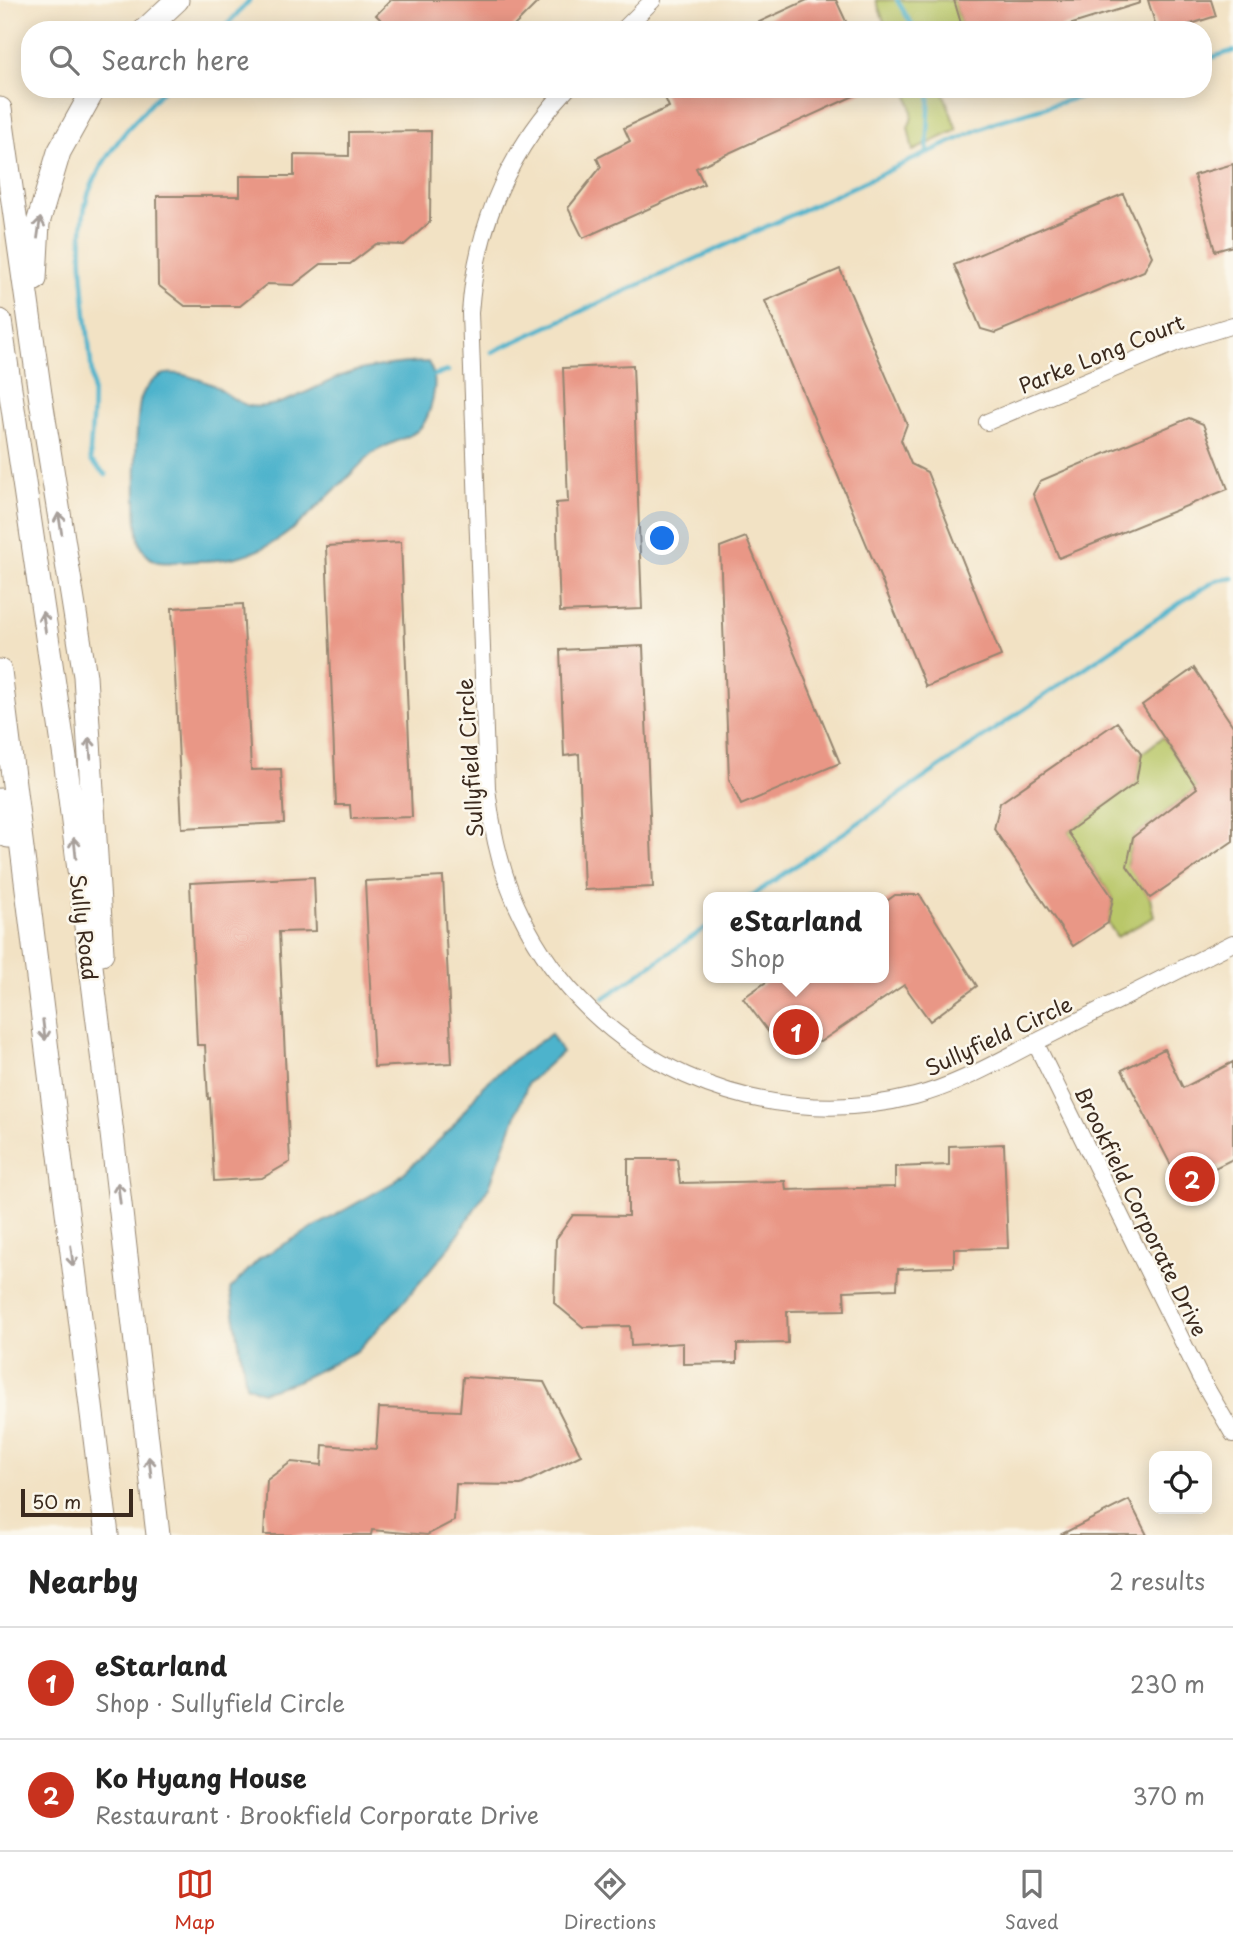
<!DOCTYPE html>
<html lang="en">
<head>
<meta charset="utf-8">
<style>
	body { margin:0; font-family:"Playpen Sans",sans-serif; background:#f6f6f6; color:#222 }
	.controls { position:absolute; right:21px; bottom:21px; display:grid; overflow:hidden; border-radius:14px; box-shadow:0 4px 18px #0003 }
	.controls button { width:63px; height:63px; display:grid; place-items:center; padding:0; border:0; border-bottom:2px solid #e0e0e0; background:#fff; color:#222; font:35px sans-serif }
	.scale { position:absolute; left:21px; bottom:18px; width:112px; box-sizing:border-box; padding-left:7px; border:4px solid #3b2a1e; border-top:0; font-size:19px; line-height:24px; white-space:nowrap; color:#3b2a1e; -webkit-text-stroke:5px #fbf7ec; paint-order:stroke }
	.you { position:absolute; left:663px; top:539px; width:24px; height:24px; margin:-18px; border:5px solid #fff; border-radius:50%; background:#1a73e8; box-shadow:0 0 0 10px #1a73e833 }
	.badge { display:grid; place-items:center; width:46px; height:46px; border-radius:50%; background:#c8321e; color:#fff; font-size:23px; font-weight:700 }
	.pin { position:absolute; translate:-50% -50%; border:4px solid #fff; box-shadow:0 2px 7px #0006 }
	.popup { position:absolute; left:703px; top:892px; width:186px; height:91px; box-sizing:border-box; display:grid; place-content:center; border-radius:14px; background:#fff; filter:drop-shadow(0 2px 5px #0005); font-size:23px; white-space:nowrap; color:#767676 }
	.popup b { font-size:26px; color:#222 }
	.popup::after { content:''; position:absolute; left:50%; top:100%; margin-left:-14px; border:14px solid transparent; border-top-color:#fff }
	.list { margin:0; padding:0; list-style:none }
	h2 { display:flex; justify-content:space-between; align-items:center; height:91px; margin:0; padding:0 28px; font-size:30px }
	h2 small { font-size:23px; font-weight:400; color:#767676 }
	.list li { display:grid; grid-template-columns:46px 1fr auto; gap:21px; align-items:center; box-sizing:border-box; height:112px; padding:0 28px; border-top:2px solid #e0e0e0 }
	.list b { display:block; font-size:26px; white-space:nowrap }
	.list p { margin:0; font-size:23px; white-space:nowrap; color:#767676 }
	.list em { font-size:23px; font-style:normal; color:#767676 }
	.icon { flex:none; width:38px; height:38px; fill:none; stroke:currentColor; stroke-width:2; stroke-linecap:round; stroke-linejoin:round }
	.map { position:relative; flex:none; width:1233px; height:1535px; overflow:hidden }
	.search { position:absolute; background:#fff; box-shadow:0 4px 18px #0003; left:21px; right:21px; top:21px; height:77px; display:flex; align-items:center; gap:18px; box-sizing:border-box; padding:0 24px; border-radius:28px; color:#767676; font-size:26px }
	.sheet { height:315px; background:#fff }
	nav { display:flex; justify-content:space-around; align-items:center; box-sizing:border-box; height:98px; border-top:2px solid #e0e0e0; background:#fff; font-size:19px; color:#767676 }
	nav a { display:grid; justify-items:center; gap:4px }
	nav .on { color:#c8321e }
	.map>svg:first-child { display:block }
	.green { fill:#b9c769; stroke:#7a7844; stroke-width:2 }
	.water { fill:#4db3cc; stroke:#446e75; stroke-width:2 }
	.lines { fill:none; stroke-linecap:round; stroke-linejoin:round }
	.stream { stroke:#4db3cc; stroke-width:4.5 }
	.building { fill:#e99786 }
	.minor-casing { stroke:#968671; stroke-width:18 }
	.highway-casing { stroke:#968671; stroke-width:25 }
	.minor { stroke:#fff; stroke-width:16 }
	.highway { stroke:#fff; stroke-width:23 }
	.oneway { stroke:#a79f9a }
	.labels { text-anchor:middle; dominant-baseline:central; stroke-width:5; stroke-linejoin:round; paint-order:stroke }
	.street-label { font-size:21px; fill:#3b2a1e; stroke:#fbf7ec }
</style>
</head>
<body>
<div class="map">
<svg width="1233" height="1535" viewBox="0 0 1233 1535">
	<rect width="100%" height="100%" fill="#fbf7ec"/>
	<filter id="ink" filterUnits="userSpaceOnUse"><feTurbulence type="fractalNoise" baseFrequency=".0143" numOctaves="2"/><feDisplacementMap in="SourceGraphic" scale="14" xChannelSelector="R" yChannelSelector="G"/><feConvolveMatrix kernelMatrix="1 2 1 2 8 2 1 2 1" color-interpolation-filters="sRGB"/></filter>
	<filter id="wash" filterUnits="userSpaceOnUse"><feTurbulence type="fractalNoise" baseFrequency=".00686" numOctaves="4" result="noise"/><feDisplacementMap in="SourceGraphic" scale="28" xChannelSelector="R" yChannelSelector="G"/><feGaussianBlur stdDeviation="1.57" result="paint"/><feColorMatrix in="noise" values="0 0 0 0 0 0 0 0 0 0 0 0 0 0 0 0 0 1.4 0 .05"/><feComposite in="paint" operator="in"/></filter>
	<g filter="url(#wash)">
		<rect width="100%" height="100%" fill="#f2e2c4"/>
		<path class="green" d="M876 0H954L963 30H887Z
			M906 89H942L957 130 913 151 908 127C916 114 910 103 906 89Z
			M1163 737 1197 788 1133 837 1127 864 1150 898 1154 917 1117 937 1108 923 1113 898 1068 832 1136 783 1141 754Z"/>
		<path class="water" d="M428 362C435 375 436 383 433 397 425 440 408 433 376 451 365 458 355 471 345 480 295 527 272 561 197 561 185 561 166 565 155 561 149 558 144 552 141 546 133 527 135 420 141 398 144 389 153 379 162 375 175 370 200 379 213 385 225 392 236 403 250 406 281 411 320 383 349 373 375 365 401 363 428 362Z
			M551 1034 562 1052 528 1083 489 1187 449 1248 399 1307 357 1351 295 1382 262 1392 246 1385 230 1289 260 1258 394 1182 450 1130 483 1086 512 1061Z"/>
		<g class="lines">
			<path class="stream" d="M897 0 915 30
				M222 30 250 0
				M1203 60 1233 51
				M927 153 930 89
				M492 352 995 122 1106 89
				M435 375 448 371
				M106 475 91 461 90 451C92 427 94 401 92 377 89 325 72 240 89 192 104 152 136 119 164 89
				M750 897 1184 600 1217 580 1233 578
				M604 998 708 926"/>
		</g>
		<g id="blocks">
			<path class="building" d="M391 0H540L510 30H391L376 15Z
				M807 0H836L850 30H742Z
				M954 0H1140V3L1053 30H963Z
				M1148 0H1211L1216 16 1172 30H1157Z
				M670 89H869L696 168 704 184 583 238 568 208 601 167 597 158 630 141 624 128 669 107 663 93Z
				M431 131 430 222 404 245 376 244 350 264H321L294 285 267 284 240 306H185L158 285 157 196H240V176H294V155L349 156V132Z
				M1233 164V246L1215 251 1194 175Z
				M1123 194 1152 256 1144 271 995 333 981 329 954 265Z
				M840 269 907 424 901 440 911 464 927 472 1001 656 926 687 765 301Z
				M633 365 642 609 560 612 556 503 568 502 563 368Z
				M1189 418 1203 424 1228 489 1059 558 1033 494 1040 481Z
				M746 537 840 763 741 805 729 779 720 547Z
				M401 542 412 817 351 819 350 805H336L326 546Z
				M243 604 251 770 281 769 284 823 182 828 172 608Z
				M643 646 653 887 584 890 579 754 564 756 560 650Z
				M1194 668 1233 726V841L1150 898 1127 866 1133 837 1197 788 1142 705Z
				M1117 722 1141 754 1136 783 1068 832 1113 898 1108 923 1073 946 994 829 1000 803Z
				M314 877 316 931 279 932 290 1162 262 1178 214 1181 210 1098 208 1099 205 1045H197L190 883Z
				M443 877 452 1063 374 1067 365 881Z
				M895 895H920L977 986 930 1021 904 985 820 1042 770 1034 743 998 772 978H884V903Z
				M1164 1049 1183 1088 1233 1062V1159L1181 1185 1122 1070Z
				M1004 1144 1008 1248 954 1249V1267L898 1269 897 1289 844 1291 845 1310 787 1311 788 1343 737 1344V1363L683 1364V1343L631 1346 630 1326 583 1327 554 1303 556 1239 573 1215 628 1216V1159H677L680 1183 785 1181 786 1190 895 1187V1167L949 1165V1146Z
				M463 1377 544 1382 581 1455 521 1485 456 1484 454 1521 427 1535 372 1530 371 1535H264L267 1480 291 1462 322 1465 323 1445 376 1449 379 1408 460 1411Z
				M1129 1500 1147 1535H1060Z"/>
		</g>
	</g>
	<g filter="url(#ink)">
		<use href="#blocks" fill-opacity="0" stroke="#968671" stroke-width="2"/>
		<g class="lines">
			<defs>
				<path id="minor" d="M623 30 653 0
					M567 89C508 152 476 227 470 313L487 788C492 832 501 875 521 915 591 1061 759 1136 915 1096 961 1084 1002 1059 1044 1038 1107 1006 1170 974 1233 943
					M987 422 1178 342 1233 325
					M1035 1042 1200 1377 1233 1434"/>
				<path id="highway" d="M145 30 177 0
					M0 109 40 394 85 676 102 953
					M35 279 38 223 59 152 94 89
					M0 321 65 758 112 1134 158 1535
					M0 671 107 1535
					M0 800 8 836"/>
			</defs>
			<use href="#minor" class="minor-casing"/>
			<use href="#highway" class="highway-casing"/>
			<use href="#minor" class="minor"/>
			<use href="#highway" class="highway"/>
		</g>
		<defs><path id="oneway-shaft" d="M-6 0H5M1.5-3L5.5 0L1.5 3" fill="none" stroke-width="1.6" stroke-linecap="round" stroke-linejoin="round" transform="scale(1.75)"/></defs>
		<g class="oneway">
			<use href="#oneway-shaft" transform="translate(39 228) rotate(-82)"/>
			<use href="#oneway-shaft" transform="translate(60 523) rotate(-99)"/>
			<use href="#oneway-shaft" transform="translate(44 622) rotate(-99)"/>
			<use href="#oneway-shaft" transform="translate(90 748) rotate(-94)"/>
			<use href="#oneway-shaft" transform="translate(75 848) rotate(-96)"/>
			<use href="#oneway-shaft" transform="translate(44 1030) rotate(83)"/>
			<use href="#oneway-shaft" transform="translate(119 1193) rotate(-97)"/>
			<use href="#oneway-shaft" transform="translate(72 1256) rotate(83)"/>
			<use href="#oneway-shaft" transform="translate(150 1467) rotate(-97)"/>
		</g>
	</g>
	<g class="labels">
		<g class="street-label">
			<text transform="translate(1101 353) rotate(-22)">Parke Long Court</text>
			<text transform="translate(469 758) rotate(-94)">Sullyfield Circle</text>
			<text transform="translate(85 927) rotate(83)">Sully Road</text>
			<text transform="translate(998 1035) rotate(-25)">Sullyfield Circle</text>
			<text transform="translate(1142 1211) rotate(64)">Brookfield Corporate Drive</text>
		</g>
	</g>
</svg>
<div class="controls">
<button><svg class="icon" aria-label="locate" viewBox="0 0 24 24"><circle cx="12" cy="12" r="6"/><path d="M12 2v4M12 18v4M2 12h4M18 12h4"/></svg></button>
</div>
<div class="scale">50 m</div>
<div class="you"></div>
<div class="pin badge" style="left:796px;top:1032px">1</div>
<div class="popup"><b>eStarland</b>Shop</div>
<div class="pin badge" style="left:1192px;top:1179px">2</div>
<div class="search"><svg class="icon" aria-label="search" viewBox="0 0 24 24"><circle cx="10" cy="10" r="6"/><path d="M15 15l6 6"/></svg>Search here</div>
</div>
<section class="sheet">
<h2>Nearby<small>2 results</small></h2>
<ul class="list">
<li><span class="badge">1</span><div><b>eStarland</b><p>Shop · Sullyfield Circle</p></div><em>230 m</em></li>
<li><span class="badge">2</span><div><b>Ko Hyang House</b><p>Restaurant · Brookfield Corporate Drive</p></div><em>370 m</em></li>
</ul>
</section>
<nav>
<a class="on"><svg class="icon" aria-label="map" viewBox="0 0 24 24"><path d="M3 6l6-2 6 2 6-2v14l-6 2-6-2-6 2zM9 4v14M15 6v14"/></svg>Map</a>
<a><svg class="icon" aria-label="directions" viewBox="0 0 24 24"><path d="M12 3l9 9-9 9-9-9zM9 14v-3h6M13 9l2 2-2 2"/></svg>Directions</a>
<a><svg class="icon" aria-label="saved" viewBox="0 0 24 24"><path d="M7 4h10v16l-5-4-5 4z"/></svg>Saved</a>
</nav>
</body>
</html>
